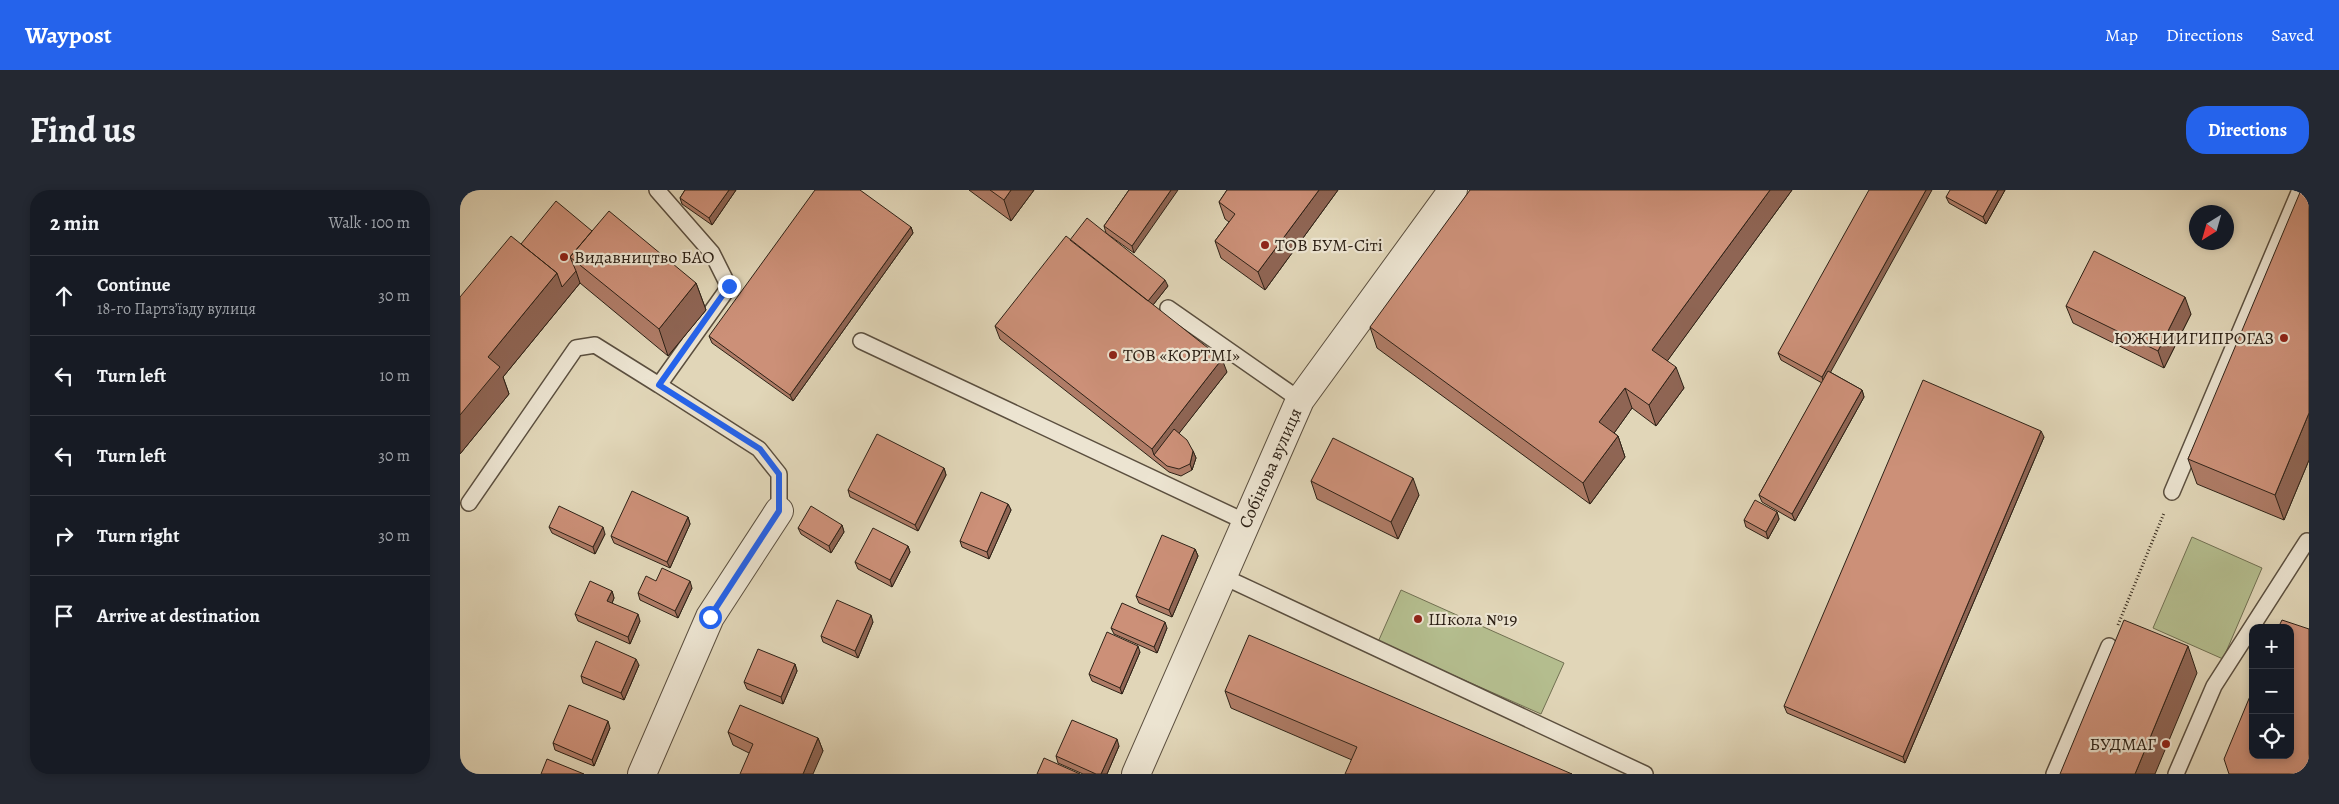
<!DOCTYPE html>
<html lang="en">
<head>
<meta charset="utf-8">
<style>
	body { margin:0; font-family:Alegreya,serif; background:#242831; color:#f1f3f6 }
	.controls { position:absolute; right:15px; bottom:15px; display:grid; overflow:hidden; border-radius:10px; box-shadow:0 2px 8px #0003 }
	.controls button { width:45px; height:45px; display:grid; place-items:center; padding:0; border:0; border-bottom:1px solid #363941; background:#171b24; color:#f1f3f6; font:25px sans-serif }
	.compass { position:absolute; left:1729px; top:15px; width:45px; height:45px; border-radius:50%; background:#171b24; box-shadow:0 2px 8px #0003; rotate:217deg }
	.stop { position:absolute; width:15px; height:15px; margin:-11px; border:4px solid #2563eb; border-radius:50%; background:#fff }
	.stop.end { background:#2563eb; border-color:#fff; box-shadow:0 1px 5px #0008 }
	.list { margin:0; padding:0; list-style:none }
	h2 { display:flex; justify-content:space-between; align-items:center; height:65px; margin:0; padding:0 20px; font-size:21px }
	h2 small { font-size:16px; font-weight:400; color:#9ea1a6 }
	.list li { display:grid; grid-template-columns:32px 1fr auto; gap:15px; align-items:center; box-sizing:border-box; height:80px; padding:0 20px; border-top:1px solid #363941 }
	.list b { display:block; font-size:19px; white-space:nowrap }
	.list p { margin:0; font-size:16px; white-space:nowrap; color:#9ea1a6 }
	.list em { font-size:16px; font-style:normal; color:#9ea1a6 }
	.icon { flex:none; width:28px; height:28px; fill:none; stroke:currentColor; stroke-width:2; stroke-linecap:round; stroke-linejoin:round }
	.map { position:relative; flex:none; width:1849px; height:584px; overflow:hidden; border-radius:20px }
	header { display:flex; align-items:center; gap:30px; box-sizing:border-box; height:70px; padding:0 25px; background:#2563eb; color:#fff }
	header strong { font-size:24px }
	nav { display:flex; gap:28px; margin-inline-start:auto; font-size:18px }
	.intro { display:flex; align-items:center; justify-content:space-between; box-sizing:border-box; height:120px; padding:0 30px }
	h1 { margin:0; font-size:35px }
	.button { padding:12px 22px; border-radius:20px; background:#2563eb; color:#fff; font-size:18px; font-weight:700 }
	main { display:flex; gap:30px; padding:0 30px }
	aside { flex:1; background:#171b24; border-radius:20px; box-shadow:0 2px 8px #0003 }
	.map>svg:first-child { display:block }
	.green { fill:#b4bd8e; stroke:#717052 }
	.lines { fill:none; stroke-linecap:round; stroke-linejoin:round }
	.service-casing { stroke:#5b4f3f; stroke-width:18 }
	.minor-casing { stroke:#5b4f3f; stroke-width:30 }
	.path { stroke:#2e2217; stroke-width:3; stroke-dasharray:1 2.5; stroke-linecap:butt }
	.service { stroke:#ece4d1; stroke-width:15 }
	.minor { stroke:#ece4d1; stroke-width:28 }
	.wall { fill:#af7c67; stroke:#2e2217 }
	.shaded-wall { fill:#8f6554; stroke:#2e2217 }
	.building { fill:#cc9078; stroke:#2e2217 }
	.route { stroke:#2563eb; stroke-width:6 }
	.poi-dot { fill:#8f2418; stroke:#ece4d1; stroke-width:2 }
	.labels { text-anchor:middle; dominant-baseline:central; stroke-width:4.5; stroke-linejoin:round; paint-order:stroke }
	.poi-label { font-size:18px; fill:#2e2217; stroke:#ece4d1; text-anchor:start }
	.street-label { font-size:18px; fill:#2e2217; stroke:#ece4d1 }
</style>
</head>
<body>
<header>
<strong>Waypost</strong>
<nav><a>Map</a><a>Directions</a><a>Saved</a></nav>
</header>
<div class="intro"><h1>Find us</h1><a class="button">Directions</a></div>
<main>
<aside>
<h2>2 min<small>Walk · 100 m</small></h2>
<ul class="list">
<li><svg class="icon" aria-label="ahead" viewBox="0 0 24 24"><path d="M12 20V5M6 11l6-6 6 6"/></svg><div><b>Continue</b><p>18-го Партз’їзду вулиця</p></div><em>30 m</em></li>
<li><svg class="icon" aria-label="left" viewBox="0 0 24 24"><path d="M17 20v-9H6M10 6l-5 5 5 5"/></svg><div><b>Turn left</b></div><em>10 m</em></li>
<li><svg class="icon" aria-label="left" viewBox="0 0 24 24"><path d="M17 20v-9H6M10 6l-5 5 5 5"/></svg><div><b>Turn left</b></div><em>30 m</em></li>
<li><svg class="icon" aria-label="right" viewBox="0 0 24 24"><path d="M7 20v-9h11M14 6l5 5-5 5"/></svg><div><b>Turn right</b></div><em>30 m</em></li>
<li><svg class="icon" aria-label="arrive" viewBox="0 0 24 24"><path d="M6 21V4h12l-3 4 3 4H6"/></svg><div><b>Arrive at destination</b></div></li>
</ul>
</aside>
<div class="map">
<svg width="1849" height="584" viewBox="0 0 1849 584">
	<rect width="100%" height="100%" fill="#e1d6b8"/>
	<filter id="stains"><feTurbulence type="fractalNoise" baseFrequency=".004" numOctaves="4"/><feColorMatrix values="0 0 0 0 .2 0 0 0 0 .09 0 0 0 0 .02 0 0 0 .5 -.17"/></filter>
	<radialGradient id="worn" r=".72"><stop offset=".6" stop-color="#630" stop-opacity="0"/><stop offset="1" stop-color="#630" stop-opacity=".3"/></radialGradient>
	<path class="green" d="M1732 347 1802 378 1763 469 1693 438Z
		M941 400 1104 473 1081 524 918 452Z"/>
	<g class="lines">
		<defs>
			<path id="service" d="M197 0 252 63 269 97 199 195 299 259 319 284V321
				M708 118 840 210
				M401 151 786 332
				M1712 302 1840 0
				M9 313 116 158 135 155 199 195
				M762 386 1185 584
				M1594 584 1649 456
				M1716 584 1754 496 1847 351 1849 352"/>
			<path id="minor" d="M182 584 250 427 319 321
				M676 584 840 210 993 0"/>
		</defs>
		<use href="#service" class="service-casing"/>
		<use href="#minor" class="minor-casing"/>
		<path class="path" d="M1658 435 1704 323"/>
		<use href="#service" class="service"/>
		<use href="#minor" class="minor"/>
	</g>
	<path class="wall" d="M225 0H276L252 35 222 14 220 8Z
		M509 0H574L551 31Z
		M669 0 674 63 646 43 644 36Z
		M767 0H878L805 100 761 68 755 51 769 32 765 29 759 12Z
		M1332 0 1207 171 1224 198 1196 236 1172 218 1154 243 1158 246 1165 267 1130 314 917 158 910 137Z
		M1545 0 1526 34 1489 13 1486 7Z
		M1849 0V270L1824 330 1737 294 1728 269Z
		M451 37 453 43 333 211 252 153 249 146Z
		M610 50 708 96 693 115 767 182 719 243 733 261 736 268 732 280 721 286 709 282 540 149 535 136Z
		M61 54 236 93 246 120 208 166 120 93 43 187 49 204 0 264Z
		M1606 116 1731 124 1704 178 1613 133Z
		M1318 163 1370 182 1402 200 1404 207 1335 331 1302 312 1299 305 1362 193 1321 170Z
		M1584 247 1445 573 1327 523 1324 516Z
		M484 278 486 285 458 341 390 307 388 300Z
		M851 291 959 305 938 349 857 309Z
		M548 314 551 320 529 369 502 357 500 351Z
		M1317 322 1319 329 1308 349 1286 337 1284 330Z
		M228 327 230 334 210 378 154 353 151 346Z
		M382 335 384 342 371 363 341 344 338 338Z
		M89 337 145 344 135 364 92 343Z
		M448 356 450 362 432 397 398 379 395 372Z
		M735 359 738 366 712 427 679 413 676 406Z
		M196 391 232 398 218 428 180 410 178 403Z
		M152 401 154 408 152 413 180 431 170 454 118 431 115 424Z
		M413 432 398 468 363 452 361 446Z
		M651 438H707L697 463 654 444Z
		M680 462 662 504 632 491 629 484Z
		M335 474 337 481 323 514 287 499 284 492Z
		M179 475 164 510 123 493 121 486Z
		M765 501 1112 584 892 570 771 518Z
		M150 538 134 576 95 560 93 553Z
		M268 542 358 548 363 561 289 563 273 555Z
		M659 556 647 584H623L598 573 596 566Z"/>
	<path class="shaded-wall" d="M269 0H276L252 35 249 28Z
		M551 0H574L551 31 544 10Z
		M711 0H718L674 63 672 56Z
		M859 0H878L805 100 798 82Z
		M1310 0H1332L1200 181 1192 160Z
		M1466 0H1472L1364 194 1362 187Z
		M1538 0H1545L1526 34 1523 27Z
		M451 37 453 43 333 211 330 205Z
		M116 81 120 93 43 187 49 204 0 264V225L28 167 97 83Z
		M705 90 708 96 689 120 686 113Z
		M236 93 246 120 208 166 199 139Z
		M1725 107 1731 124 1704 178 1698 161Z
		M762 169 767 182 699 269 694 265 692 259Z
		M1216 177 1224 198 1196 236 1189 215Z
		M1165 198 1172 218 1147 253 1139 232Z
		M1402 200 1404 207 1335 331 1332 324Z
		M1849 223V270L1824 330 1815 305Z
		M1581 241 1584 247 1445 573 1443 567Z
		M1158 246 1165 267 1130 314 1123 293Z
		M733 261 736 268 732 280 730 274Z
		M484 278 486 285 458 341 455 335Z
		M953 288 959 305 938 349 931 332Z
		M548 314 551 320 529 369 527 362Z
		M1317 322 1319 329 1308 349 1306 342Z
		M228 327 230 334 210 378 207 372Z
		M382 335 384 342 371 363 369 356Z
		M143 337 145 344 135 364 133 357Z
		M448 356 450 362 432 397 430 390Z
		M735 359 738 366 712 427 709 420Z
		M230 391 232 398 218 428 215 421Z
		M152 401 154 408 150 418 147 411Z
		M178 424 180 431 170 454 168 447Z
		M411 425 413 432 398 468 395 461Z
		M705 432 707 438 697 463 694 457Z
		M678 456 680 462 662 504 660 498Z
		M1728 456 1737 483 1695 584H1675Z
		M176 469 179 475 164 510 161 503Z
		M335 474 337 481 323 514 321 507Z
		M148 531 150 538 134 576 132 570Z
		M358 548 363 561 353 584H343Z
		M657 549 659 556 647 584H641Z"/>
	<path class="building" d="M225 0H269L249 28 220 8Z
		M355 0H400L451 37 330 205 249 146Z
		M530 0H551L544 10Z
		M669 0H711L672 56 644 36Z
		M767 0H859L798 82 755 51 775 24 759 12Z
		M1010 0H1310L1192 160 1216 177 1189 215 1165 198 1139 232 1158 246 1123 293 910 137Z
		M1409 0H1466L1362 187 1318 163Z
		M1490 0H1538L1523 27 1486 7Z
		M1841 0H1849V223L1815 305 1728 269Z
		M96 11 132 41 110 67 116 81 102 97 97 83 61 54Z
		M149 21 236 93 199 139 110 67Z
		M627 28 705 90 688 111 610 50Z
		M51 46 97 83 28 167 40 177 0 225V107Z
		M606 46 762 169 692 259 535 136Z
		M1634 61 1725 107 1698 161 1606 116Z
		M1368 181 1402 200 1332 324 1299 305Z
		M1463 190 1581 241 1443 567 1324 516Z
		M714 239 727 250 733 261 730 274 719 279 707 276 694 265Z
		M417 244 484 278 455 335 388 300Z
		M873 248 953 288 931 332 851 291Z
		M172 301 228 327 207 372 151 346Z
		M521 302 548 314 527 362 500 351Z
		M1295 310 1317 322 1306 342 1284 330Z
		M99 316 143 337 133 357 89 337Z
		M351 316 382 335 369 356 338 338Z
		M413 338 448 356 430 390 395 372Z
		M702 345 735 359 709 420 676 406Z
		M202 378 230 391 215 421 178 403 186 386 196 391Z
		M130 391 152 401 147 411 178 424 168 447 115 424Z
		M377 410 411 425 395 461 361 446Z
		M662 413 705 432 694 457 651 438Z
		M1664 430 1728 456 1675 584H1600Z
		M1822 430 1849 439V584H1769L1764 569 1793 499V565H1830V438H1818Z
		M647 442 678 456 660 498 629 484Z
		M789 445 1112 584H885L897 557 765 501Z
		M136 451 176 469 161 503 121 486Z
		M298 459 335 474 321 507 284 492Z
		M109 515 148 531 132 570 93 553Z
		M280 515 358 548 343 584H280L293 554 268 542Z
		M612 530 657 549 641 584H636L596 566Z
		M584 568 620 584H577Z
		M87 569 124 584H81Z"/>
	<g class="lines">
		<path class="route" d="M250 427 319 321V284L300 259 199 195 269 96"/>
	</g>
	<g class="poi-dot">
		<circle cx="805" cy="55" r="5"/>
		<circle cx="104" cy="67" r="5"/>
		<circle cx="1824" cy="148" r="5"/>
		<circle cx="653" cy="165" r="5"/>
		<circle cx="958" cy="429" r="5"/>
		<circle cx="1706" cy="554" r="5"/>
	</g>
	<g class="labels">
		<g class="poi-label">
			<text x="815" y="55">ТОВ БУМ-Сіті</text>
			<text x="114" y="67">Видавництво БАО</text>
			<text x="1814" y="148" text-anchor="end">ЮЖНИИГИПРОГАЗ</text>
			<text x="663" y="165">ТОВ «КОРТМІ»</text>
			<text x="968" y="429">Школа №19</text>
			<text x="1696" y="554" text-anchor="end">БУДМАГ</text>
		</g>
		<g class="street-label">
			<text transform="translate(810 278) rotate(-66)">Собінова вулиця</text>
		</g>
	</g>
	<rect width="100%" height="100%" filter="url(#stains)"/>
	<rect width="100%" height="100%" fill="url(#worn)"/>
</svg>
<div class="controls">
<button>+</button>
<button>−</button>
<button><svg class="icon" aria-label="locate" viewBox="0 0 24 24"><circle cx="12" cy="12" r="6"/><path d="M12 2v4M12 18v4M2 12h4M18 12h4"/></svg></button>
</div>
<svg class="compass" viewBox="-18 -18 36 36"><path d="M0-13l5 13h-10z" fill="#e53935"/><path d="M0 13l5-13h-10z" fill="#9ea1a6"/></svg>
<div class="stop" style="left:250px;top:427px"></div>
<div class="stop end" style="left:269px;top:96px"></div>
</div>
</main>
</body>
</html>
